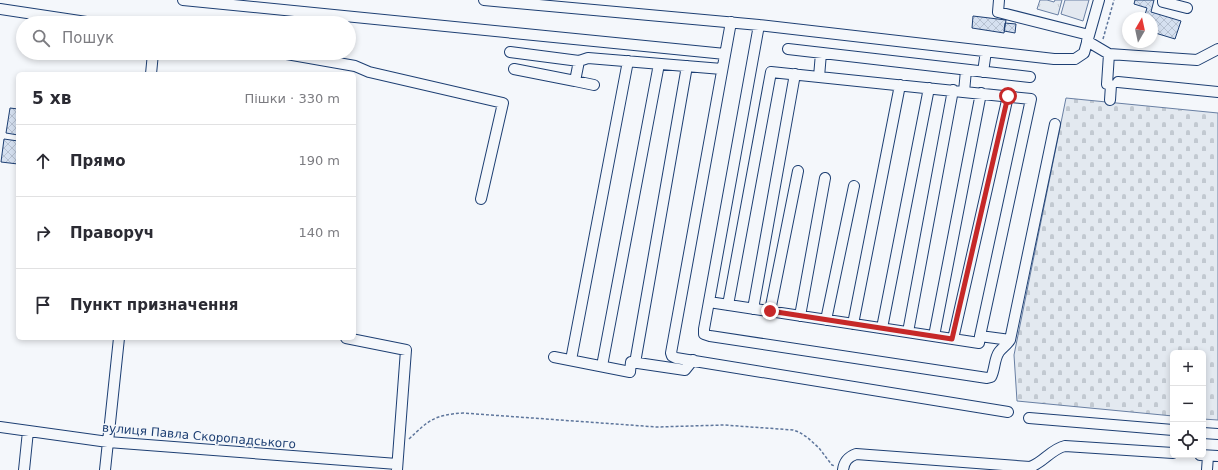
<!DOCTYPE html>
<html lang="uk">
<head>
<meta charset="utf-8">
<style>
	body { margin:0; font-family:"DejaVu Sans",sans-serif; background:#f7f7f7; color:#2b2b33 }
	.controls { position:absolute; right:12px; bottom:12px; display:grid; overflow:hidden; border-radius:6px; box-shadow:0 2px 6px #0003 }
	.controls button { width:36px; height:36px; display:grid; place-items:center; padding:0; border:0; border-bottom:1px solid #e1e1e2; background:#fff; color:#2b2b33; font:20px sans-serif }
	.compass { position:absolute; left:1122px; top:12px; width:36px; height:36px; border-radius:50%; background:#fff; box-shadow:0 2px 6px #0003; rotate:9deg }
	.stop { position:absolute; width:12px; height:12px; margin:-9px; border:3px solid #c62828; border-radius:50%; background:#fff }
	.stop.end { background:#c62828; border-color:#fff; box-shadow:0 1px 4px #0008 }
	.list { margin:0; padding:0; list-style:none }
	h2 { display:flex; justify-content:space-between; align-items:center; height:52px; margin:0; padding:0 16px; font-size:17px }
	h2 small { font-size:13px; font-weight:400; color:#7c7c81 }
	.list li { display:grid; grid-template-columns:26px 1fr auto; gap:12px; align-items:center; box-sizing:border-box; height:72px; padding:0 16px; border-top:1px solid #e1e1e2 }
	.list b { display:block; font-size:15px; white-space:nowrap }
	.list em { font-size:13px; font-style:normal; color:#7c7c81 }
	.icon { flex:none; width:22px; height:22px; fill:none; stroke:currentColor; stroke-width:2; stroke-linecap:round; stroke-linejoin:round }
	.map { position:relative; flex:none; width:1218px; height:470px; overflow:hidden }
	.search { position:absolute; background:#fff; box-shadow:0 2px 6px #0003; left:16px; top:16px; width:340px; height:44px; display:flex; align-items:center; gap:10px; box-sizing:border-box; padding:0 14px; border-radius:22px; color:#7c7c81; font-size:15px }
	.panel { position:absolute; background:#fff; box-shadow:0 2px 6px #0003; left:16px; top:72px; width:340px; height:268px; border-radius:6px }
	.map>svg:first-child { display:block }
	.grass { fill:url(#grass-tufts); stroke:#687fa3 }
	.cemetery { fill:url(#cemetery-stones); stroke:#687fa3 }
	.parking { fill:#e3e8f0; stroke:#687fa3 }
	.building { fill:url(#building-cross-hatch); stroke:#1d3f73 }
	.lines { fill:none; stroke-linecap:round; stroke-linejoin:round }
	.minor-casing { stroke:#1d3f73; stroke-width:12 }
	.path { stroke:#5e769c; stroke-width:1.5; stroke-dasharray:3 2; stroke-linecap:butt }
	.minor { stroke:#f4f7fb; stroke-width:10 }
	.route { stroke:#c62828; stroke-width:5 }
	.labels { text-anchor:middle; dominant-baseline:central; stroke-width:3; stroke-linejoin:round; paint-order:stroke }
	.street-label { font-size:12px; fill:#1d3f73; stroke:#f4f7fb }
</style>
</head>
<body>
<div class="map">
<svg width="1218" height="470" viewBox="0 0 1218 470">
	<defs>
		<pattern id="grass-tufts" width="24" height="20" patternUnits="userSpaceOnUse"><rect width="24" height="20" fill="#e3e9f0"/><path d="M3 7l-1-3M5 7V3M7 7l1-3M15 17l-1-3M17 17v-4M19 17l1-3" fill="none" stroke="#c2c9d1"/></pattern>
		<pattern id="cemetery-stones" width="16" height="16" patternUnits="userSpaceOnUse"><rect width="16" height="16" fill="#e3e9f0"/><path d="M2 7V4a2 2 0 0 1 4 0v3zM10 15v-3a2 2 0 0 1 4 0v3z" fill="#c2c9d1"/></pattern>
		<pattern id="building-cross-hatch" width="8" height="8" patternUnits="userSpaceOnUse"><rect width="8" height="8" fill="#d5e0f0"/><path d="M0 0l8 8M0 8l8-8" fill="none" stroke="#b6c1d1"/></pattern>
	</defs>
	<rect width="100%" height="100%" fill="#f4f7fb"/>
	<path class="grass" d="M1040 0H1047L1054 2 1055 0H1062L1058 15 1037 9Z"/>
	<path class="cemetery" d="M1066 98 1218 113V420L1203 419V353H1173V416L1017 401 1014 355Z"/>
	<path class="parking" d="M1065 0H1089L1083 21 1061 14Z"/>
	<path class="building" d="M1135 0H1154L1151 12 1181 21 1175 39 1152 32V18H1144L1147 8 1134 4Z
		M973 16 1006 20 1004 33 972 28Z
		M1005 23 1016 24 1015 33 1004 31Z
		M10 108 18 109V135L6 133Z
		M4 139 18 141V164L1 162Z"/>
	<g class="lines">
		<defs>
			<path id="minor" d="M183 0 725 54
				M484 0 759 25 1054 59H1075L1084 53 1099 0
				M999 0 998 12 1089 35
				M1163 0V2L1187 8
				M0 9 93 23
				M731 22 671 353 672 356 676 358 1008 412
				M759 25 704 329V334L710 336 987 378 991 377C995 370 994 359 999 352 1002 348 1007 345 1010 340L1055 124
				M1087 41 1109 54 1197 60 1218 49
				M788 49 1030 77
				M510 52 579 61
				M281 53 355 66 369 72 503 103 481 199
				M1109 54 1107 84 1111 85 1110 100
				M514 69 575 81
				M983 72 986 51
				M151 74 153 53
				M819 77 1031 99 980 336
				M1118 82 1218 92
				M594 85 575 81 579 61 588 58 722 69
				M964 92 966 70
				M709 302 979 343 980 336 1010 340
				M728 305 771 72 819 77 821 53
				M753 309 795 74
				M770 311 798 171
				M800 316 825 178
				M826 320 854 186
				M853 324 900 85
				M882 328 929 88
				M908 332 953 90
				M934 336 981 93
				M346 338 406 350 397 470
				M953 339 1008 96
				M554 357 630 372 631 362 685 370 693 360
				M571 360 628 61
				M635 363 687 66
				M602 366 659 64
				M1029 418 1173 430
				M0 427 108 442 397 464
				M1203 433 1218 434
				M1200 455 1218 456
				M24 470 28 431
				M105 470 119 338
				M843 470C844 461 848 457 856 454L1030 467C1043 463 1051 449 1065 446L1173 453
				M1207 470 1208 456"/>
		</defs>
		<use href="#minor" class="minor-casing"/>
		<path class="path" d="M1103 39 1114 0
			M409 439C429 420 434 415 463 413L657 427 724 425 793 430 799 432 808 438 819 448 832 465 835 466"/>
		<use href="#minor" class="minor"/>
	</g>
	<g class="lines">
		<path class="route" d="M770 311 952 339 1008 96"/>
	</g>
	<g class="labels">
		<g class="street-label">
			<text transform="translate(199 436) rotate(5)">вулиця Павла Скоропадського</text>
		</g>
	</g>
</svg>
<div class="controls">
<button>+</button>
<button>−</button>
<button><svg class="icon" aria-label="locate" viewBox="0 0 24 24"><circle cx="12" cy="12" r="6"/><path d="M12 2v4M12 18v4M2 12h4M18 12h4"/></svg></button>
</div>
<svg class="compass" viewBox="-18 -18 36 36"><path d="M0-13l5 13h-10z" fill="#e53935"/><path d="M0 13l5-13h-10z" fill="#7c7c81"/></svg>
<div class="stop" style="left:1008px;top:96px"></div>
<div class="stop end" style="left:770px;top:311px"></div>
<div class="search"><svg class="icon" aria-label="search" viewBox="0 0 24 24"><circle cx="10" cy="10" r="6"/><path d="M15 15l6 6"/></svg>Пошук</div>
<section class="panel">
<h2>5 хв<small>Пішки · 330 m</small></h2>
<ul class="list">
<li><svg class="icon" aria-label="ahead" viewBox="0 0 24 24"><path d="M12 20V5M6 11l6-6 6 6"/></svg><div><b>Прямо</b></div><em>190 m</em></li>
<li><svg class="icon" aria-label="right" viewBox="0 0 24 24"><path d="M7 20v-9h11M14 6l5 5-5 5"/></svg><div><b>Праворуч</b></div><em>140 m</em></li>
<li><svg class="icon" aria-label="arrive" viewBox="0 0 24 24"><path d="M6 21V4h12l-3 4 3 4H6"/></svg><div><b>Пункт призначення</b></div></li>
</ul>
</section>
</div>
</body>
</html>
